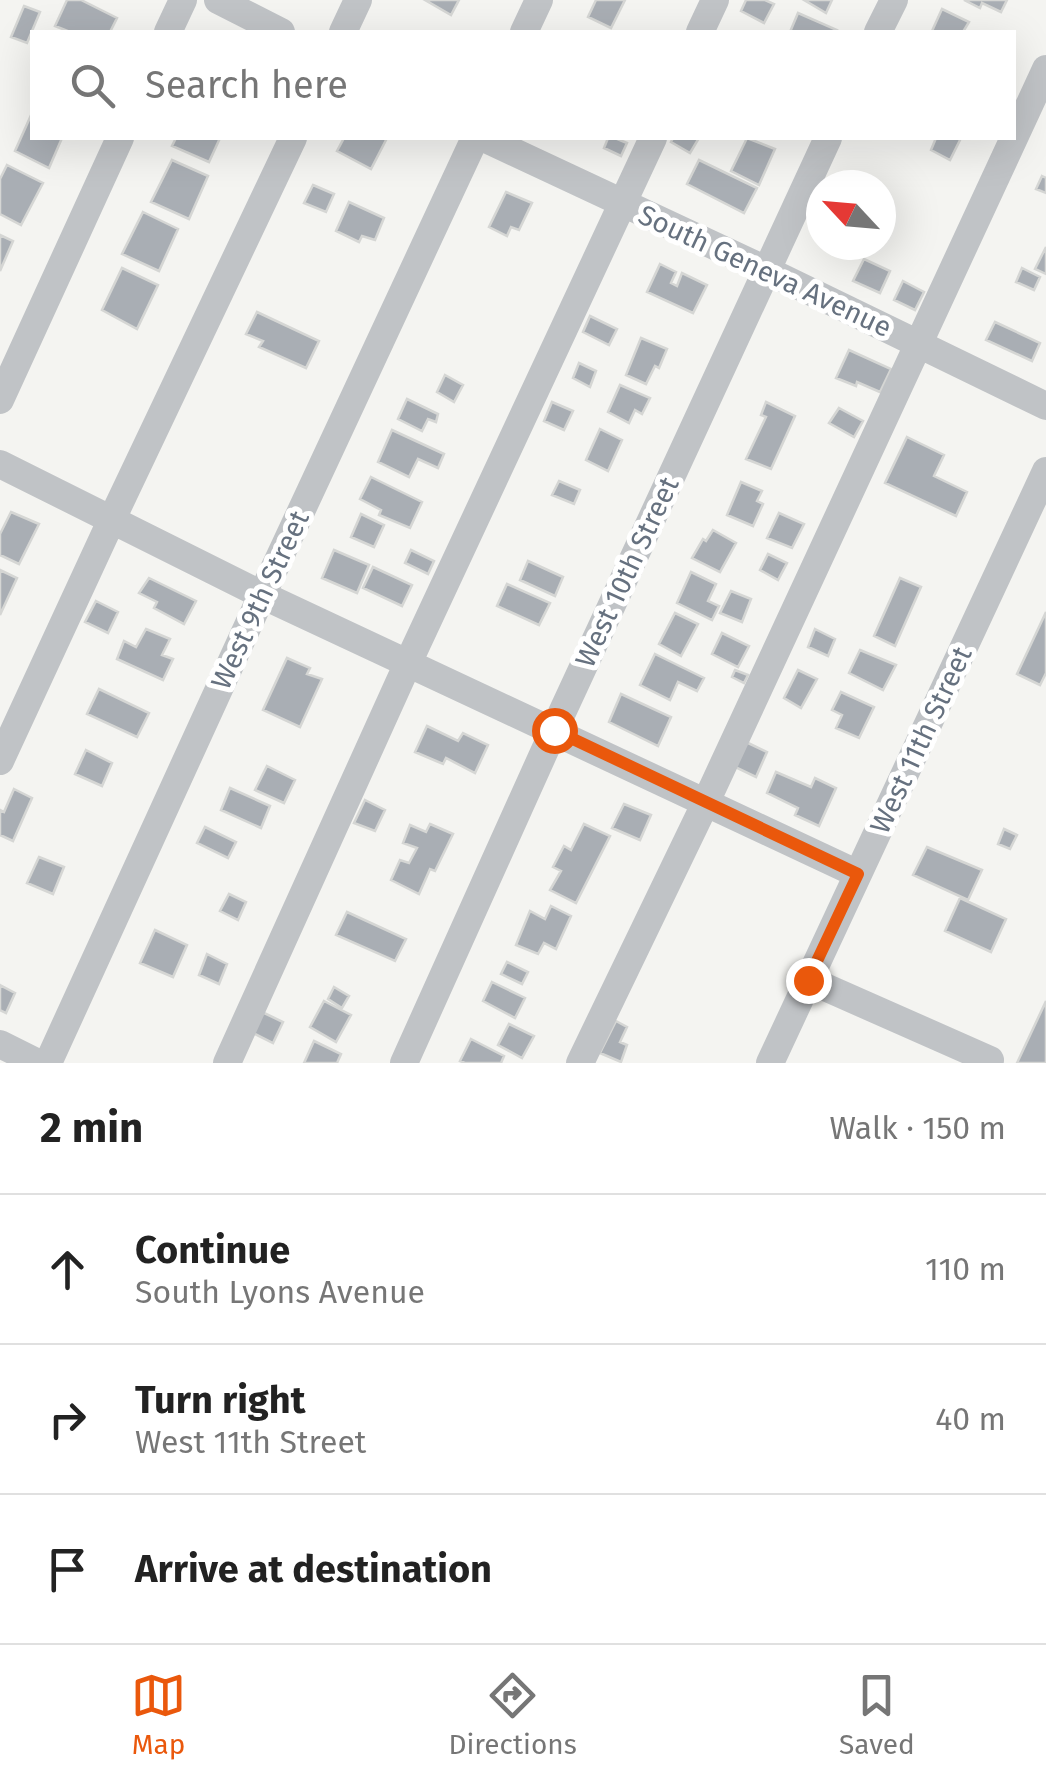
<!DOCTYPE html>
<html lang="en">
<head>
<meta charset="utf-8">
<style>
	body { margin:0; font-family:"Fira Sans",sans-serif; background:#f2f2f2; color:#222 }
	.compass { position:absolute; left:806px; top:170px; width:90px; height:90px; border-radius:50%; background:#fff; box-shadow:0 10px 40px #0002; rotate:296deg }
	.stop { position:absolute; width:30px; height:30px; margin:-22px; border:8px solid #ea580c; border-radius:50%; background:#fff }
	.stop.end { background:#ea580c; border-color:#fff; box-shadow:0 2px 10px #0008 }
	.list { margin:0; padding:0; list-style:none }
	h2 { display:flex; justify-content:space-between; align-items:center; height:130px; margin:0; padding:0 40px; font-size:42px }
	h2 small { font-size:32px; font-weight:400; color:#767676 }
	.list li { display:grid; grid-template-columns:65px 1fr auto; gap:30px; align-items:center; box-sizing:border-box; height:150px; padding:0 40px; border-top:2px solid #e0e0e0 }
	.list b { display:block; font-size:38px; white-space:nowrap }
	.list p { margin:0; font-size:32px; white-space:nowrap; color:#767676 }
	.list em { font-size:32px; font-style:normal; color:#767676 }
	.icon { flex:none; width:55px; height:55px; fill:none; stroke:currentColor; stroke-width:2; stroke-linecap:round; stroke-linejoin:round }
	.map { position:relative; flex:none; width:1046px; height:1063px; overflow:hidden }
	.search { position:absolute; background:#fff; box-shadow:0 10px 40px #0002; left:30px; right:30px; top:30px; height:110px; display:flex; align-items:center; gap:25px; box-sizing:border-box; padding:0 35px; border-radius:0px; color:#767676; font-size:38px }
	.sheet { height:580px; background:#fff }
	nav { display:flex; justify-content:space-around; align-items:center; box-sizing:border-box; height:140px; border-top:2px solid #e0e0e0; background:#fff; font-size:28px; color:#767676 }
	nav a { display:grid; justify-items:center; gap:5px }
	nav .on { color:#ea580c }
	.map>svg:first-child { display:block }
	.building { fill:#a9aeb4; stroke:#d5d6d4; stroke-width:2.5 }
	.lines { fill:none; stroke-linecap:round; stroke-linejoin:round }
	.minor { stroke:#c0c3c6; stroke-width:28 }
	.route { stroke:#ea580c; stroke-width:12 }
	.labels { text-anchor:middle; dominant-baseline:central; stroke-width:10; stroke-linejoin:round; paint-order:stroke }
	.street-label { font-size:28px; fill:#66717f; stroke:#fff }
</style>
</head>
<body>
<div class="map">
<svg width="1046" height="1063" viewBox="0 0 1046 1063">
	<rect width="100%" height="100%" fill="#f4f4f1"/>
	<path class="building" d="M67 0H81L117 18 110 32H70L55 26Z
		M425 0H459L451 15Z
		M596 0H625L611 28 588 17Z
		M746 0H765L774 4 764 23 741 11Z
		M804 0H832L826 13Z
		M964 0H1007L1001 12 982 3 980 8Z
		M24 6 40 12 27 43 11 37Z
		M942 9 969 22 963 32 932 31Z
		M798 13 837 30 836 32H790Z
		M32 113V138H62L49 168 15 151Z
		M176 138H220L209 162 172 146Z
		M344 138H387L371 169 337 151Z
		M608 138H615L627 143 621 156 604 148Z
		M673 138H699L690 153 671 142Z
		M747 138 775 149 759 185 731 171Z
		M936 138H961L950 160 931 150Z
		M172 160 208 176 189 219 151 202Z
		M699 160 757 188 744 213 687 184Z
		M7 165 43 183 21 225 0 214V179Z
		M1042 176 1046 178V193L1036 189Z
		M313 185 334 194 326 212 304 203Z
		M506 192 532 203 519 230 511 227 507 236 489 227Z
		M349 202 384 218 375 240 362 236 359 242 336 231Z
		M143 212 178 229 159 271 122 254Z
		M0 235 13 241 0 271Z
		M1046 247V274L1035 269Z
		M864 259 890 271 880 293 853 281Z
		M660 264 676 272 671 283 677 286 682 273 707 285 693 313 647 292Z
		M122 268 158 285 137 329 102 310Z
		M1022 268 1040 277 1034 290 1016 282Z
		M903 281 924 292 915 310 894 300Z
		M257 312 319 341 306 368 259 347 263 341 246 334Z
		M590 316 617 329 609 345 583 332Z
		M995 322 1040 343 1032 361 986 340Z
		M641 338 667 349 659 368 655 366 646 384 626 375Z
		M849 350 891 369 880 392 857 382 856 386 836 378Z
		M579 363 596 371 590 387 573 378Z
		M445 375 463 385 454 402 437 392Z
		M620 385 650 398 642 414 635 410 629 423 608 412Z
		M407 399 438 414 436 422 428 419 422 431 398 419Z
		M552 402 573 411 564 430 544 421Z
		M766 402 795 416 771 469 746 459 766 417 761 415Z
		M839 408 863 421 854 437 829 423Z
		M600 429 622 440 608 471 586 460Z
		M392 430 444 454 438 468 418 459 409 477 378 462Z
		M907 437 944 455 934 476 967 492 956 516 885 483Z
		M371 477 422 502 410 528 379 515 381 510 360 499Z
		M559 481 580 490 574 504 552 495Z
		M741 482 762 491 757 501 763 504 753 526 727 515Z
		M11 512 39 524 19 564 0 555V534Z
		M779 513 804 524 792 548 767 538Z
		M361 514 384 525 374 547 351 537Z
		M713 530 736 543 720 572 692 558 703 539 706 541Z
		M334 550 369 565 357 593 322 578Z
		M411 550 434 561 428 574 405 563Z
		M768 554 787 563 778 580 760 570Z
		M528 561 563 577 555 596 520 580Z
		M373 567 412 585 402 606 363 588Z
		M0 570 17 578 0 615Z
		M691 572 716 584 708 601 719 606 712 620 677 603Z
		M149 578 196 601 184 624 154 608 157 602 139 593Z
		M900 578 921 587 895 646 874 636Z
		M507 584 550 603 539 625 497 606Z
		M731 591 751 599 742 622 720 613Z
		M96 601 118 612 108 633 85 622Z
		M1046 612V673L1040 685 1017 674Z
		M675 613 698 624 681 656 659 644Z
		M146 629 170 639 162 655 173 659 163 680 117 659 124 641 136 647Z
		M815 629 835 639 828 656 808 647Z
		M722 633 749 646 738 667 712 654Z
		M860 650 896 665 883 690 849 673Z
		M655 654 704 678 697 691 678 682 670 700 640 685Z
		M287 658 310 668 307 674 322 679 300 727 263 710Z
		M735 670 748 675 744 683 732 677Z
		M798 670 817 679 801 708 784 698Z
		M99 689 149 713 137 737 87 714Z
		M841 692 874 707 859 738 836 728 842 715 832 710Z
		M621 694 671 717 658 746 609 722Z
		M427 726 458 741 463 733 488 745 475 773 446 758 443 764 415 752Z
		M746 742 767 752 756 777 735 767Z
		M86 750 112 763 102 786 75 774Z
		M267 766 295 780 284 803 255 790Z
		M776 772 811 787 815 778 836 788 819 826 795 815 798 808 767 793Z
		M230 788 270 806 261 828 221 810Z
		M14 789 32 798 13 841 0 835V810L4 812Z
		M365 800 385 810 375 831 354 823Z
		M624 804 651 815 640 840 612 828Z
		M430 824 453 834 435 871 430 869 419 894 391 880 400 860 409 863 417 848 403 843 410 825 426 832Z
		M584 824 610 836 576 903 550 890 561 871 553 867 564 846 571 850Z
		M205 827 236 842 228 858 197 843Z
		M1004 829 1017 835 1010 849 998 844Z
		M927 847 982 870 968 900 913 875Z
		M39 857 64 867 53 894 27 883Z
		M229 894 246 902 238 920 220 911Z
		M960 898 1006 919 991 952 945 931Z
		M551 906 571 916 556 949 544 943 538 954 516 945 530 911 545 919Z
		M347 912 406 939 395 961 336 935Z
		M155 930 187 945 173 977 140 963Z
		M207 954 227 964 219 984 199 975Z
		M507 962 528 972 522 984 501 974Z
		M492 982 525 998 515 1018 483 1001Z
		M0 985 15 993 6 1013 0 1010Z
		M334 987 349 996 342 1008 328 999Z
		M324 1001 351 1015 336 1042 310 1027Z
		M1046 1001V1063H1017Z
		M262 1012 283 1022 273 1043 253 1033Z
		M616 1021 627 1027 620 1042 627 1045 621 1062 600 1053Z
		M509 1024 534 1036 522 1058 498 1045Z
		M471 1039 504 1056 501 1063H465L460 1061Z
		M314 1041 341 1054 337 1063H304Z"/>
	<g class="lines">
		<path class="minor" d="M218 0 281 32
			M168 32 183 0
			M343 32 358 0
			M524 32 539 0
			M700 32 715 0
			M878 32 894 0
			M484 138 766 270 1046 406
			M0 400 120 138
			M0 464 262 595 858 874
			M0 761 112 519 293 138
			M809 980 990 1060
			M0 1044 38 1063
			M48 1063 262 595 475 138
			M227 1063 408 663 653 138
			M404 1063 554 730 828 138
			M580 1063 706 802 1046 69
			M770 1063 1046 471"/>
	</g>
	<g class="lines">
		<path class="route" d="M554 730 858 874 808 980"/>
	</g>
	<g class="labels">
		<g class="street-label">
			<text transform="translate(765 271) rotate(25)">South Geneva Avenue</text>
			<text transform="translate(627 572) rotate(-65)">West 10th Street</text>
			<text transform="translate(260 600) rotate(-65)">West 9th Street</text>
			<text transform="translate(921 740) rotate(-65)">West 11th Street</text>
		</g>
	</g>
</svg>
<svg class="compass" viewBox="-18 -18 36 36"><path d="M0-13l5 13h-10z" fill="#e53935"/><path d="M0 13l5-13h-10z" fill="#767676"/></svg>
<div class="stop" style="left:554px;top:730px"></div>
<div class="stop end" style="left:808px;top:980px"></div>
<div class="search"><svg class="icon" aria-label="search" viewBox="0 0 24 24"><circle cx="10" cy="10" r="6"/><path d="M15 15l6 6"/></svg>Search here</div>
</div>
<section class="sheet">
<h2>2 min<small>Walk · 150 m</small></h2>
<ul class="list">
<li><svg class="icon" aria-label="ahead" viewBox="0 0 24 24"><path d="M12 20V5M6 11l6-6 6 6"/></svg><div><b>Continue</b><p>South Lyons Avenue</p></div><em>110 m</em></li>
<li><svg class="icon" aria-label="right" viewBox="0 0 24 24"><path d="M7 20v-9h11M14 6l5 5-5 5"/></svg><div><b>Turn right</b><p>West 11th Street</p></div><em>40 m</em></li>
<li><svg class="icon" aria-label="arrive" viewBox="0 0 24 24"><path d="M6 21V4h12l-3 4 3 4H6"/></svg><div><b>Arrive at destination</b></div></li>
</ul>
</section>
<nav>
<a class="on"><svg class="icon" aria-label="map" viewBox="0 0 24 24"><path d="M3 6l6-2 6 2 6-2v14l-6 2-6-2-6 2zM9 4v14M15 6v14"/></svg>Map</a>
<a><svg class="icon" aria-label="directions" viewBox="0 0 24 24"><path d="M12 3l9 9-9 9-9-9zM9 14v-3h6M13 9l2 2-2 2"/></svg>Directions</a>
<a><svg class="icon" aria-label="saved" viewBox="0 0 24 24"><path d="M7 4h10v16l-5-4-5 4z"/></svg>Saved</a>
</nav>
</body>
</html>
